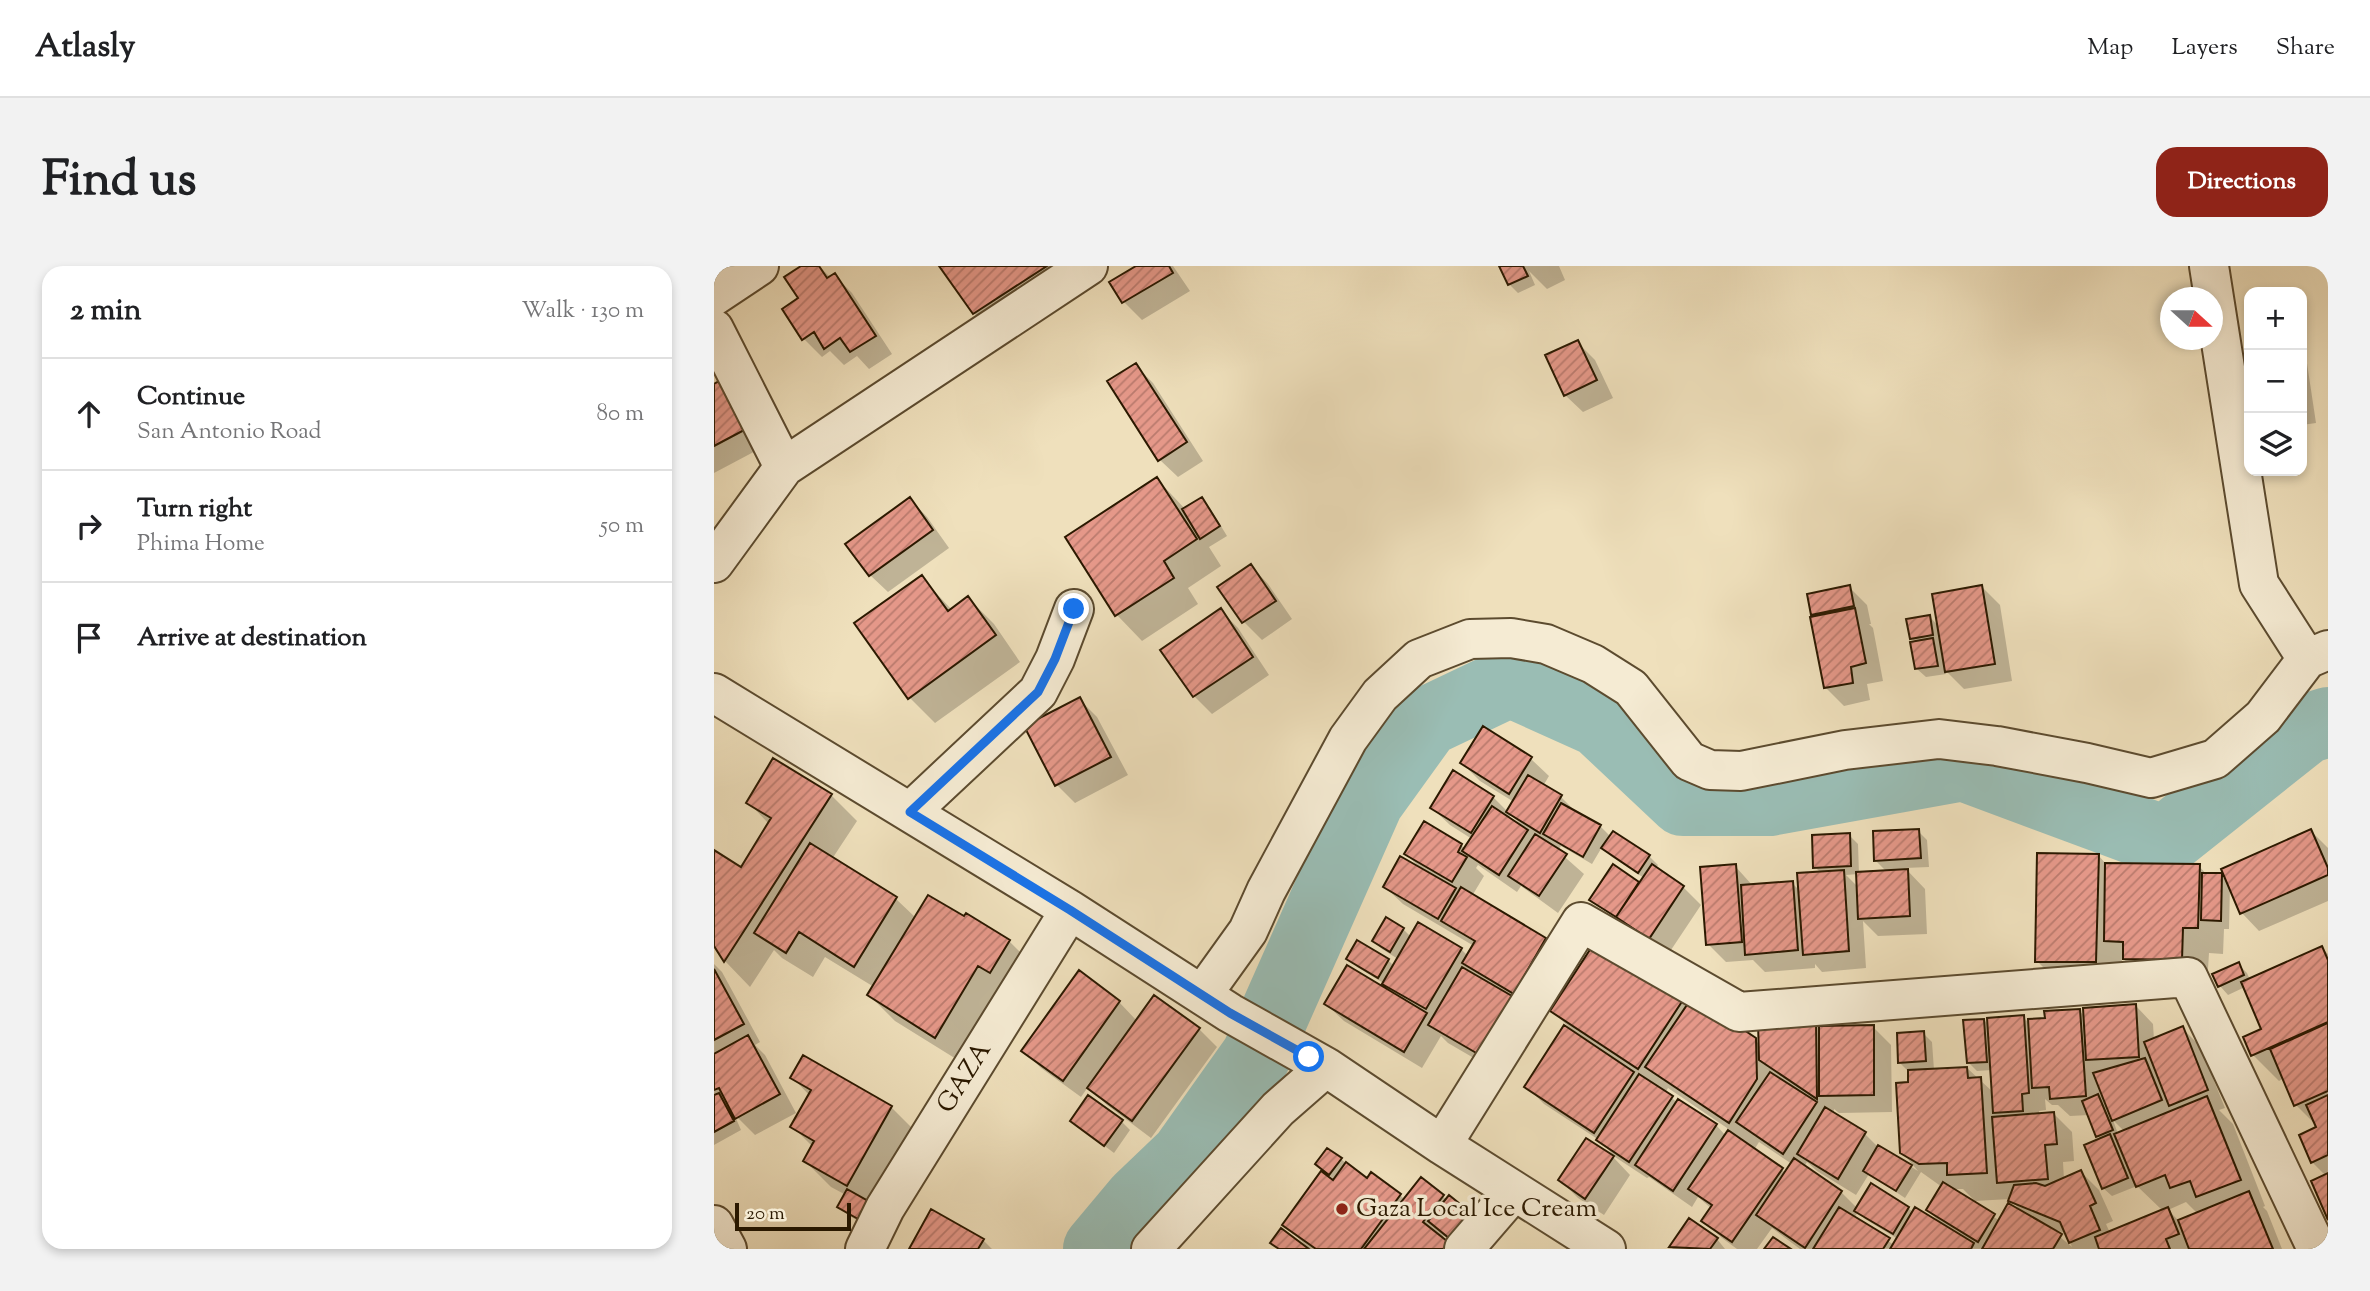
<!DOCTYPE html>
<html lang="en">
<head>
<meta charset="utf-8">
<style>
	body { margin:0; font-family:"Sorts Mill Goudy",serif; background:#f2f2f2; color:#202124 }
	.controls { position:absolute; right:21px; top:21px; display:grid; overflow:hidden; border-radius:14px; box-shadow:0 4px 10px #0003 }
	.controls button { width:63px; height:63px; display:grid; place-items:center; padding:0; border:0; border-bottom:2px solid #e0e0e0; background:#fff; color:#202124; font:35px sans-serif }
	.compass { position:absolute; left:1446px; top:21px; width:63px; height:63px; border-radius:50%; background:#fff; box-shadow:0 4px 10px #0003; rotate:111deg }
	.scale { position:absolute; left:21px; bottom:18px; width:116px; box-sizing:border-box; padding-left:7px; border:4px solid #2b1900; border-top:0; font-size:19px; line-height:24px; white-space:nowrap; color:#2b1900; -webkit-text-stroke:5px #f5ebd3; paint-order:stroke }
	.stop { position:absolute; width:21px; height:21px; margin:-16px; border:5px solid #1a73e8; border-radius:50%; background:#fff }
	.stop.end { background:#1a73e8; border-color:#fff; box-shadow:0 2px 7px #0008 }
	.list { margin:0; padding:0; list-style:none }
	h2 { display:flex; justify-content:space-between; align-items:center; height:91px; margin:0; padding:0 28px; font-size:30px }
	h2 small { font-size:23px; font-weight:400; color:#757577 }
	.list li { display:grid; grid-template-columns:46px 1fr auto; gap:21px; align-items:center; box-sizing:border-box; height:112px; padding:0 28px; border-top:2px solid #e0e0e0 }
	.list b { display:block; font-size:26px; white-space:nowrap }
	.list p { margin:0; font-size:23px; white-space:nowrap; color:#757577 }
	.list em { font-size:23px; font-style:normal; color:#757577 }
	.icon { flex:none; width:38px; height:38px; fill:none; stroke:currentColor; stroke-width:2; stroke-linecap:round; stroke-linejoin:round }
	.map { position:relative; flex:none; width:1614px; height:983px; overflow:hidden; border-radius:21px }
	header { display:flex; align-items:center; gap:42px; box-sizing:border-box; height:98px; padding:0 35px; background:#fff; border-bottom:2px solid #e0e0e0 }
	header strong { font-size:33px }
	nav { display:flex; gap:38px; margin-inline-start:auto; font-size:24px }
	.intro { display:flex; align-items:center; justify-content:space-between; box-sizing:border-box; height:168px; padding:0 42px }
	h1 { margin:0; font-size:49px }
	.button { padding:18px 32px; border-radius:21px; background:#8f2418; color:#fff; font-size:24px; font-weight:700 }
	main { display:flex; gap:42px; padding:0 42px }
	aside { flex:1; background:#fff; border-radius:21px; box-shadow:0 4px 10px #0003 }
	.map>svg:first-child { display:block }
	.shadow { fill:#0003; fill-rule:evenodd }
	.lines { fill:none; stroke-linecap:round; stroke-linejoin:round }
	.river { stroke:#9abdb4; stroke-width:70 }
	.building { fill:url(#building-hatch); stroke:#2b1900; stroke-width:2 }
	.minor-casing { stroke:#5c4b2f; stroke-width:42 }
	.minor { stroke:#f5ebd3; stroke-width:38 }
	.route { stroke:#1a73e8; stroke-width:9 }
	.poi-dot { fill:#8f2418; stroke:#f5ebd3; stroke-width:2.5 }
	.labels { text-anchor:middle; dominant-baseline:central; stroke-width:7; stroke-linejoin:round; paint-order:stroke }
	.street-label { font-size:26px; fill:#2b1900; stroke:#f5ebd3 }
	.poi-label { font-size:26px; fill:#2b1900; stroke:#f5ebd3; text-anchor:start }
</style>
</head>
<body>
<header>
<strong>Atlasly</strong>
<nav><a>Map</a><a>Layers</a><a>Share</a></nav>
</header>
<div class="intro"><h1>Find us</h1><a class="button">Directions</a></div>
<main>
<aside>
<h2>2 min<small>Walk · 130 m</small></h2>
<ul class="list">
<li><svg class="icon" aria-label="ahead" viewBox="0 0 24 24"><path d="M12 20V5M6 11l6-6 6 6"/></svg><div><b>Continue</b><p>San Antonio Road</p></div><em>80 m</em></li>
<li><svg class="icon" aria-label="right" viewBox="0 0 24 24"><path d="M7 20v-9h11M14 6l5 5-5 5"/></svg><div><b>Turn right</b><p>Phima Home</p></div><em>50 m</em></li>
<li><svg class="icon" aria-label="arrive" viewBox="0 0 24 24"><path d="M6 21V4h12l-3 4 3 4H6"/></svg><div><b>Arrive at destination</b></div></li>
</ul>
</aside>
<div class="map">
<svg width="1614" height="983" viewBox="0 0 1614 983">
	<defs>
		<pattern id="building-hatch" width="6" height="6" patternUnits="userSpaceOnUse" patternTransform="scale(1.75)"><rect width="6" height="6" fill="#e59889"/><path d="M-1 1l2-2M0 6l6-6M5 7l2-2" fill="none" stroke="#ba7b6e"/></pattern>
	</defs>
	<rect width="100%" height="100%" fill="#efe0bc"/>
	<filter id="stains"><feTurbulence type="fractalNoise" baseFrequency=".00286" numOctaves="4"/><feColorMatrix values="0 0 0 0 .2 0 0 0 0 .09 0 0 0 0 .02 0 0 0 .5 -.17"/></filter>
	<radialGradient id="worn" r=".72"><stop offset=".6" stop-color="#630" stop-opacity="0"/><stop offset="1" stop-color="#630" stop-opacity=".3"/></radialGradient>
	<path class="shadow" d="M0 0H46L0 7Z
		M90 0H105L117 12 121 10 138 27 178 88 155 103 143 90 130 99 116 85 108 91 90 73 70 43 86 32Z
		M227 0H347L278 65 260 47Z
		M426 0H459L476 25 428 54 410 36 398 16Z
		M787 0H845L851 14 833 23 815 5 821 19 804 27 795 18Z
		M863 76 881 94 899 132 869 146 851 129Z
		M1588 81 1591 84 1602 157 1588 159Z
		M421 99 439 117 489 195 464 211 446 194Z
		M0 120 51 180 0 207Z
		M443 213 471 243 488 233 496 242 513 270 495 281 507 300 474 322 484 338 428 375 403 349Z
		M196 233 213 251 235 282 174 326 156 309Z
		M537 300 554 318 578 353 548 374 530 356 506 322Z
		M207 311 238 344 254 332 280 358 306 396 221 457 196 432Z
		M1135 321 1153 339 1157 358H1155L1159 362 1169 415 1153 418 1156 434 1130 440 1112 422 1095 329Z
		M1268 321 1286 339 1298 415 1250 423 1231 404 1232 408 1212 411 1203 403 1202 376 1197 372 1216 351 1225 361Z
		M507 345 524 362 555 409 498 448 480 430 448 384Z
		M365 433 383 451 414 509 361 537 343 519 312 461Z
		M817 493 835 510 829 520 847 531 865 549 886 560 897 571 899 567 935 590 944 599 942 602 969 621 987 639 953 690 922 669 878 633 924 617 926 619 930 612 898 591 888 581 878 598 847 580 844 585 870 608 844 647 807 620 803 626 764 599 762 602 770 610 758 630 831 674 849 692 782 805 734 777 727 770 708 802 630 755 612 738 683 730 671 718 643 701 635 692 674 694 680 700 684 693 668 683 660 675 689 663 697 671 747 683 754 690 760 680 689 638 671 621 705 601 692 588 747 579 751 583 758 573 736 559 718 542 779 531 794 546 800 536 766 515 748 497ZM797 549 808 560 794 553Z
		M117 529 143 555 118 593 182 633 202 652 295 675 321 701 247 796 181 755 155 729 160 721 111 691 99 711 68 692 60 684 36 721 11 695 0 676V586L28 604 55 558 34 536Z
		M1204 565 1213 574 1215 601 1191 602 1211 623 1213 668 1164 670 1149 655 1152 702 1108 706 1101 698V702L1051 706 1039 694 1012 696 994 678 1021 600 1039 620 1078 617 1086 625 1107 607 1101 601 1135 569 1144 578 1145 608 1173 606 1162 595ZM1144 608V621L1132 609Z
		M1597 565 1614 582V635L1545 665 1528 647 1516 619 1515 663H1510L1509 688 1495 687 1493 719 1417 701 1408 691 1407 722 1349 721 1323 695 1384 589 1393 599 1485 600 1493 609H1507L1514 616Z
		M1608 682 1614 688V950L1612 910 1598 896 1605 862 1582 839 1570 812 1565 815 1539 789 1550 764 1531 721 1514 729 1506 720 1524 698 1533 707 1536 714Z
		M0 698 8 706 46 776 41 779 51 789 82 847 41 869 20 848 27 864 0 879Z
		M968 735 973 741 1041 774 1046 779 1101 755 1107 762 1159 761 1177 779 1178 846 1125 847 1120 843V848L1151 868 1164 881 1204 905 1188 886 1196 817 1195 806 1186 797 1209 767 1218 776 1220 804 1253 802 1280 827 1278 804 1263 805 1254 796 1270 754 1276 760 1309 751 1316 758 1365 745 1371 750 1422 740 1439 758 1440 774 1468 762 1486 780 1511 842 1505 844 1519 858 1551 940 1549 941 1553 945 1568 983H1086L1058 962 1043 983H1023L1008 972 990 955 998 943 984 931 978 941 935 911 933 912 901 891 885 874 830 838 812 820 860 766 838 745ZM954 822 1016 864 1012 870 1002 859 964 837 951 827ZM1331 833 1338 839H1344L1356 850 1375 849 1383 870 1387 873 1389 922 1398 930 1423 920 1449 945 1396 967 1392 958 1399 955 1385 924 1367 906 1350 914 1349 896 1360 895 1358 866 1340 848 1325 849V845L1332 844ZM1399 854 1410 865 1404 868ZM1045 876 1078 898 1072 907 1040 884ZM1093 896 1103 905 1142 929 1155 908 1191 932 1207 906 1228 921 1214 944 1227 958 1200 947 1194 942H1143L1127 926 1090 901ZM1237 923H1249L1261 935 1296 933 1307 945 1286 955ZM1472 936 1484 948 1465 955 1454 944ZM1144 946 1151 953 1184 973 1180 979 1140 952ZM1340 963 1353 968 1358 981 1339 965Z
		M405 736 423 755 485 763 503 781 437 872 393 839 374 821 367 831 327 802 309 784Z
		M78 811 177 841 203 867 153 960 134 949 125 941 132 929 117 921 91 895 99 881 79 861 96 830Z
		M358 855 408 856 416 864 400 887Z
		M872 874 900 892 916 909 890 949 864 932 846 914Z
		M627 893 653 915 686 929 691 934 708 913 733 934 746 983 730 970 727 973 739 983H565L558 977 592 983 593 981 571 959 618 915 620 913 612 907Z
		M975 954 1003 973 1011 983H959L957 981Z
		M269 974 278 983H197Z"/>
	<g class="lines">
		<path class="river" d="M384 983 425 934 471 890 542 790 655 535 712 456 796 416 885 456 969 535H1056L1249 500 1451 575 1592 463 1614 456"/>
	</g>
	<path class="building" d="M87 0H105L113 12 121 7 162 70 136 86 126 72 110 83 100 66 88 74 68 43 84 32 70 11Z
		M225 0H333L259 48Z
		M422 0H455L459 7 408 37 395 16Z
		M785 0H809L814 10 794 19Z
		M864 74 883 114 850 130 831 89Z
		M422 97 473 176 444 195 393 115Z
		M9 113 34 162 0 180V118Z
		M443 211 483 273 450 295 460 312 401 350 351 271Z
		M196 231 219 264 155 310 131 278Z
		M488 231 506 260 486 273 468 243Z
		M537 298 562 335 528 357 503 321Z
		M208 309 234 345 254 330 282 369 194 433 140 357Z
		M1136 319 1140 340 1097 349 1093 328Z
		M1268 319 1281 398 1231 406 1218 328Z
		M507 342 539 391 479 431 446 384Z
		M1141 342 1152 397 1137 401 1139 417 1110 422 1096 351Z
		M1216 349 1219 369 1196 373 1192 353Z
		M1219 372 1224 400 1201 403 1196 376Z
		M366 431 397 491 341 520 310 460Z
		M769 460 818 491 795 528 746 497Z
		M59 492 118 528 10 696 0 680V584L27 601 57 552 32 537Z
		M739 504 780 530 757 567 716 542Z
		M814 509 848 529 826 567 792 546Z
		M847 537 887 559 869 591 829 568Z
		M778 540 814 564 785 609 748 585Z
		M710 555 748 578 744 586 753 591 738 616 690 588Z
		M1205 563 1207 592 1160 595 1159 565Z
		M1597 563 1614 602V609L1526 648 1507 603Z
		M899 565 936 589 924 607 887 582Z
		M1136 567 1137 600 1099 602 1098 569Z
		M821 568 853 588 825 630 794 610Z
		M96 577 183 631 140 701 85 666 72 687 40 667Z
		M1323 587 1385 588 1382 696H1321Z
		M686 590 742 622 724 653 669 621Z
		M1391 597 1486 598 1484 662H1469L1468 694 1409 693V676L1390 675Z
		M899 598 925 616 902 651 875 634Z
		M938 598 970 620 935 673 902 651Z
		M1022 598 1028 676 992 679 986 601Z
		M1194 603 1196 650 1144 653 1142 606Z
		M1130 604 1135 685 1089 689 1083 607Z
		M1488 607H1508L1507 655 1487 654Z
		M1079 615 1084 684 1031 689 1027 619Z
		M747 621 832 672 800 728 748 697 761 675 727 655Z
		M214 629 250 650 252 647 296 674 276 707 264 700 221 772 153 729Z
		M672 651 690 662 676 686 658 675Z
		M704 656 748 682 712 743 668 718Z
		M643 674 675 693 664 712 632 693Z
		M881 676 969 734 924 803 836 745Z
		M1608 680 1614 694V756L1537 790 1529 771 1547 763 1527 716Z
		M1525 696 1530 709 1504 721 1498 708Z
		M633 699 713 747 690 786 610 738Z
		M748 701 798 730 764 788 714 759Z
		M0 703 30 758 0 774Z
		M365 704 406 735 349 815 307 785Z
		M440 729 486 762 418 855 373 822Z
		M979 730 1042 772 1043 813 1015 857 931 801Z
		M1422 738 1425 791 1372 794 1369 742Z
		M1366 743 1372 830 1336 833 1335 821 1318 822 1314 753 1331 752 1330 745Z
		M1310 749 1315 827 1308 828 1309 845 1279 847 1273 752Z
		M1270 753 1273 796 1253 797 1249 754Z
		M1102 754 1103 833 1045 794 1044 755Z
		M1614 757V825L1580 840 1556 783Z
		M850 759 920 806 880 867 810 821Z
		M1160 759V829L1105 830V760Z
		M1469 760 1494 824 1455 840 1430 776Z
		M1210 765 1212 795 1184 797 1183 767Z
		M34 769 66 828 21 853 5 822 0 824V788Z
		M89 789 178 840 133 920 89 895 100 875 76 861 97 824 76 812Z
		M1431 792 1448 834 1398 855 1379 807Z
		M1253 801 1254 812 1267 811 1273 907 1233 909V897L1205 898 1186 887 1182 817 1194 816V804Z
		M1056 806 1103 836 1069 888 1022 856Z
		M925 808 959 830 915 896 882 874Z
		M5 827 20 855 0 866V829Z
		M1384 828 1399 864 1382 871 1368 835Z
		M374 829 409 854 390 880 356 855Z
		M1614 829V889L1597 897 1585 869 1602 861 1592 839Z
		M1493 830 1527 914 1482 931 1476 915 1456 922 1451 909 1422 921 1400 868Z
		M964 833 1003 858 959 925 921 899Z
		M1111 841 1152 866 1124 913 1083 888Z
		M1340 846 1343 878 1331 879 1334 913 1283 917 1278 851Z
		M1014 864 1069 902 1018 976 987 955 998 939 974 923Z
		M1396 868 1414 912 1388 923 1370 879Z
		M872 872 900 890 871 933 844 914Z
		M1164 879 1198 899 1182 925 1149 905Z
		M613 882 628 892 615 909 601 898Z
		M1080 892 1128 925 1091 982 1042 949Z
		M632 896 653 912 657 906 687 928 647 983H602L568 959 607 905 619 914Z
		M1367 904 1382 937 1376 940 1386 964 1355 977 1346 956 1294 935 1300 919 1322 917 1331 920Z
		M1614 907V954L1597 915Z
		M707 911 730 929 709 956 738 979 735 983H650Z
		M1229 916 1281 948 1264 976 1212 944Z
		M1157 917 1195 941 1179 968 1140 945Z
		M133 923 154 935 144 953 123 941Z
		M1535 925 1559 983H1475L1464 954Z
		M735 929 762 951 741 977 714 955Z
		M1294 937 1348 968 1339 983H1268Z
		M1125 941 1176 972 1169 983H1099Z
		M1201 941 1260 977 1257 983H1176Z
		M1454 941 1465 968 1452 973 1456 983H1385L1381 971Z
		M217 943 270 973 264 983H195Z
		M975 952 1004 972 996 983 955 981Z
		M567 962 595 983H565L556 977Z
		M1059 971 1077 983H1050Z"/>
	<g class="lines">
		<defs>
			<path id="minor" d="M1495 0 1545 318 1593 393
				M0 30 45 0
				M0 63 70 201
				M0 297 70 201 374 0
				M0 427 356 644 516 747 612 801 728 879 892 983
				M196 546 324 426 341 393 360 343
				M488 729 534 665 552 625 634 473 666 429 705 393 756 373 797 372 832 378 879 398 917 422 975 495 996 504 1027 505 1131 484 1225 473 1283 480 1373 497 1437 512 1501 493 1549 451 1593 393 1614 384
				M728 879 867 656 1025 746 1474 711 1603 983
				M0 959 13 983
				M151 983 171 942 356 644
				M437 983 564 843 612 801
				M750 983 800 925"/>
		</defs>
		<use href="#minor" class="minor-casing"/>
		<use href="#minor" class="minor"/>
	</g>
	<g class="lines">
		<path class="route" d="M360 343 341 393 324 426 196 546 356 644 516 747 595 791"/>
	</g>
	<circle class="poi-dot" cx="628" cy="943" r="7"/>
	<g class="labels">
		<g class="street-label">
			<text transform="translate(251 812) rotate(-58)">GAZA</text>
		</g>
		<g class="poi-label">
			<text x="642" y="943">Gaza Local Ice Cream</text>
		</g>
	</g>
	<rect width="100%" height="100%" filter="url(#stains)"/>
	<rect width="100%" height="100%" fill="url(#worn)"/>
</svg>
<div class="controls">
<button>+</button>
<button>−</button>
<button><svg class="icon" aria-label="layers" viewBox="0 0 24 24"><path d="M12 4l9 5-9 5-9-5zM3 14l9 5 9-5"/></svg></button>
</div>
<svg class="compass" viewBox="-18 -18 36 36"><path d="M0-13l5 13h-10z" fill="#e53935"/><path d="M0 13l5-13h-10z" fill="#757577"/></svg>
<div class="scale">20 m</div>
<div class="stop" style="left:595px;top:791px"></div>
<div class="stop end" style="left:360px;top:343px"></div>
</div>
</main>
</body>
</html>
